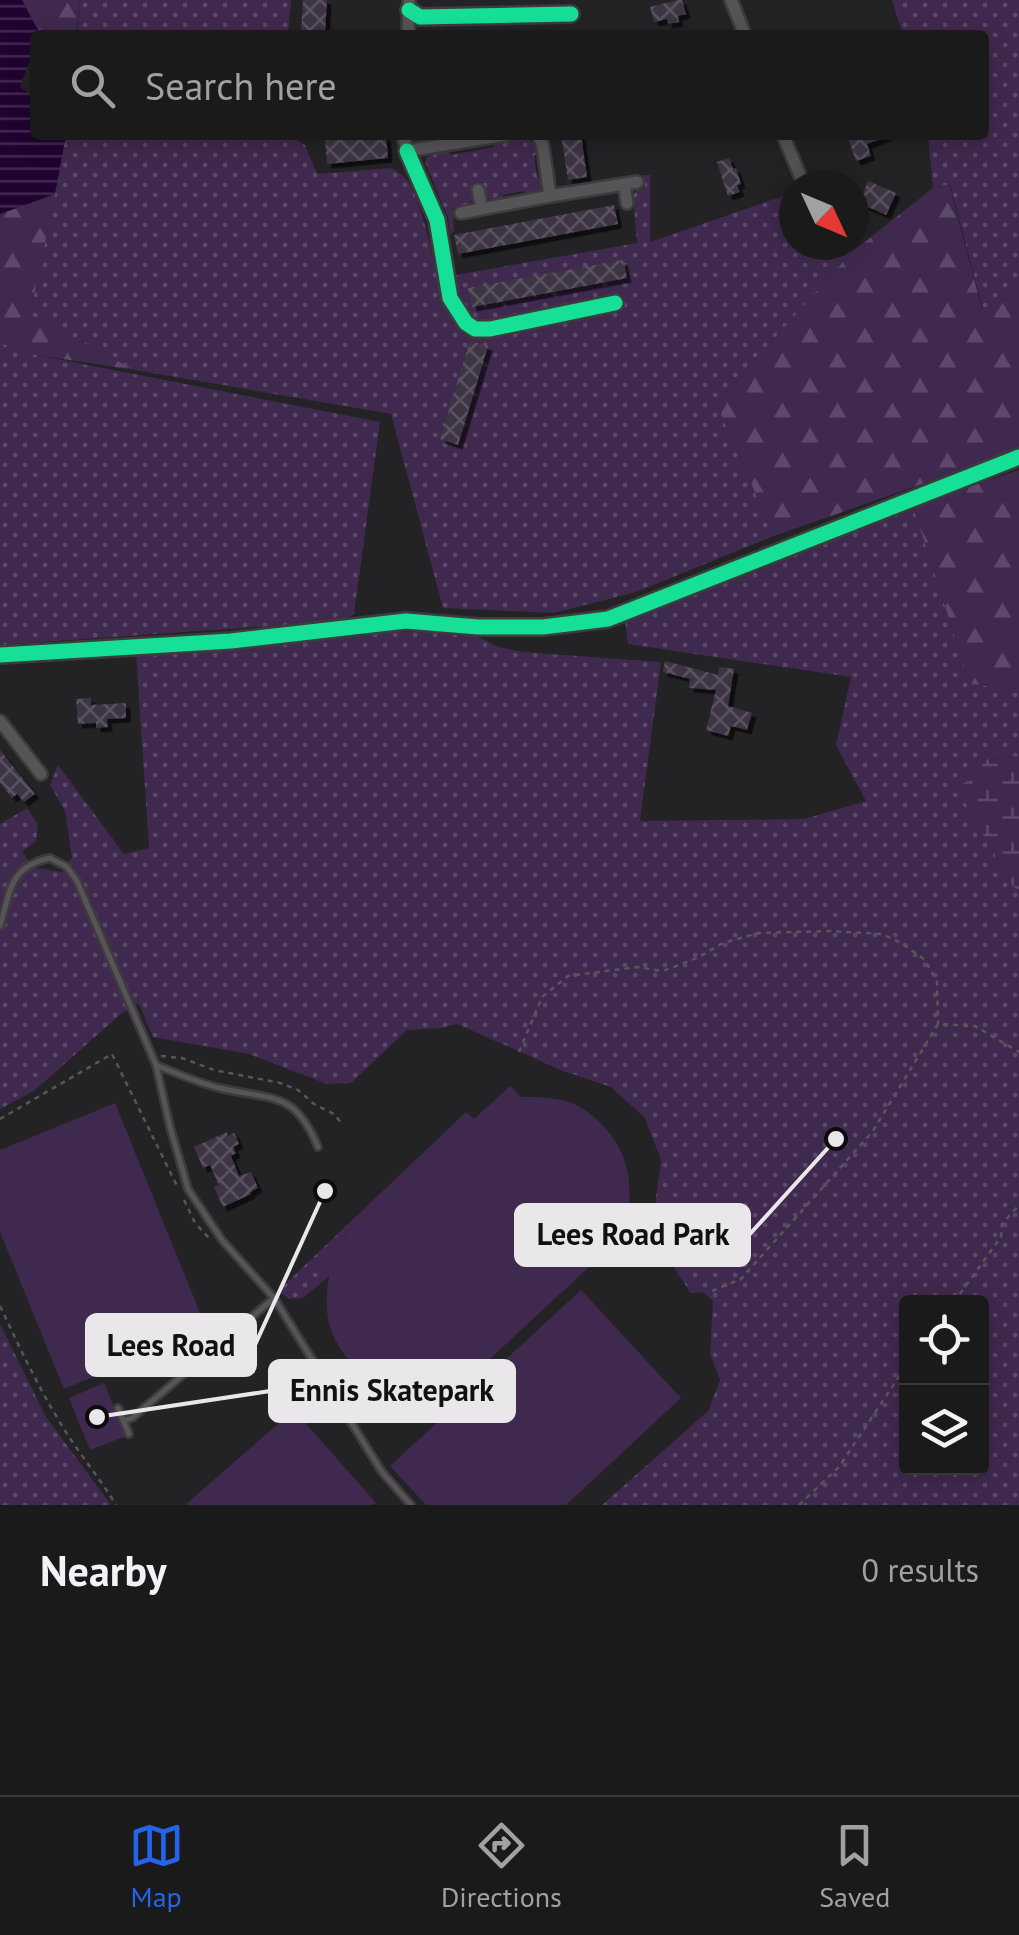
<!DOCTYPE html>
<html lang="en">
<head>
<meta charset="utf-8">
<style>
	body { margin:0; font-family:"PT Sans",sans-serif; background:#272728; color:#f1f3f6 }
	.controls { position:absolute; right:30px; bottom:30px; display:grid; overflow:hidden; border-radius:10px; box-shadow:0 5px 25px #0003 }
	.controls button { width:90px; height:90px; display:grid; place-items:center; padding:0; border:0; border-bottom:2px solid #38383a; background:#1a1a1b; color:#f1f3f6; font:50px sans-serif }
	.compass { position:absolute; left:779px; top:170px; width:90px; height:90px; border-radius:50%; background:#1a1a1b; box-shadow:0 5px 25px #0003; rotate:134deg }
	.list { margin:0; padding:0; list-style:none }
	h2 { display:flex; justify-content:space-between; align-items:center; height:130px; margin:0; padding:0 40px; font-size:42px }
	h2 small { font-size:32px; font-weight:400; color:#9fa1a3 }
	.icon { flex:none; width:55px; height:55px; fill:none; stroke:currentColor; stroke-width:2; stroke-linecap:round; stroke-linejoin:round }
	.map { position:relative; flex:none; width:1019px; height:1505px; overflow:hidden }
	.search { position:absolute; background:#1a1a1b; box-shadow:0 5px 25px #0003; left:30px; right:30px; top:30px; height:110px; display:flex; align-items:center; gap:25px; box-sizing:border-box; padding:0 35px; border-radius:10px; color:#9fa1a3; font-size:38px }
	.sheet { height:290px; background:#1a1a1b }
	nav { display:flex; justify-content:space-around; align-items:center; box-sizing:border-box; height:140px; border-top:2px solid #38383a; background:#1a1a1b; font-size:28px; color:#9fa1a3 }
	nav a { display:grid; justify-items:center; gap:5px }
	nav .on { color:#2563eb }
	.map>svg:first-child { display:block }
	.grass { fill:url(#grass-dots); fill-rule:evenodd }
	.forest { fill:url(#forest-firs) }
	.wetland { fill:url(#wetland-marsh) }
	.garden { fill:#40294e }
	.water { fill:url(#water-rules) }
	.building { fill:url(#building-cross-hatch); filter:url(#shadow) }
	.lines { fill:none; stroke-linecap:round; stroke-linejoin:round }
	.lane-casing { stroke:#3d3c3d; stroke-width:10 }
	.street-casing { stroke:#3d3c3d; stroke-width:16 }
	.fast-casing { stroke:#3d3c3d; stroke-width:20 }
	.path { stroke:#585758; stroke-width:2.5; stroke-dasharray:5 5; stroke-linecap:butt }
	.lane { stroke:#565456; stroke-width:5 }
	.street { stroke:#565456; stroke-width:11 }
	.fast { stroke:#16e098; stroke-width:15 }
	.leader { fill:none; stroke:#e9e7ea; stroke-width:4 }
	.callout-dot { fill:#e9e7ea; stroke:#0c0b0d; stroke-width:4 }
	.callout { fill:#e9e7ea; stroke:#e9e7ea; stroke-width:4 }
	.callout-label { font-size:30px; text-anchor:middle; font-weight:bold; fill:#111 }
</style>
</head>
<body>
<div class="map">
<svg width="1019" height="1505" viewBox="0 0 1019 1505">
	<defs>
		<pattern id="grass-dots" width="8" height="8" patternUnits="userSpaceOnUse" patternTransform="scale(2.5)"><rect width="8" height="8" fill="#40294e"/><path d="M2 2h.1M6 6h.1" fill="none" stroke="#5c4868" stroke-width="1.8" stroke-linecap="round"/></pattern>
		<pattern id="forest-firs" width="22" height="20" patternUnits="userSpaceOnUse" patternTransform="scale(2.5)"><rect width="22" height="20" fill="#40294e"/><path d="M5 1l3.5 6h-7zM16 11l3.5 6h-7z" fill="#5c4868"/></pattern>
		<pattern id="wetland-marsh" width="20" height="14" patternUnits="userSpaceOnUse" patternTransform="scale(2.5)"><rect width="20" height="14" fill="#40294e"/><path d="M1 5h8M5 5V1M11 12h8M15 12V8" fill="none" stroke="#5c4868"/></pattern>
		<pattern id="water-rules" width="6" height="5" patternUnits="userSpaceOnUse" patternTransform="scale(2.5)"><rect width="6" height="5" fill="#210332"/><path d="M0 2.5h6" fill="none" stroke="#412850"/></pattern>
		<pattern id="building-cross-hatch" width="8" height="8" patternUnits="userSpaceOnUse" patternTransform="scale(2.5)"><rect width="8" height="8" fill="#3e3644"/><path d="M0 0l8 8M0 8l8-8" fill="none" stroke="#5a535f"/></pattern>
		<filter id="shadow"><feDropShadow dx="4.5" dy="4.5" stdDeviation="0" flood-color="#0009"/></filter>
	</defs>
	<rect width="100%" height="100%" fill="#232224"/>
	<path class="grass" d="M80 0H291L288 35H77Z
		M892 0H1019V291L983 310 950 184 933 188 928 135H984V35H903Z
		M66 135H287L305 145 317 174 392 168C396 171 401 174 405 178 421 195 431 253 439 278L637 243 633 195 638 188 645 187 643 175H650V242L792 193 794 245H847L852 252 716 403 774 536 636 592 554 613 443 608 391 414 135 370 30 315Z
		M526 137 537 145 539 152 534 156 537 176 542 179C543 190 540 195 529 196L524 191 503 195 500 200C486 202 484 195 482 182L473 183V200L468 205 453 208 454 232 450 234 448 218 425 162 427 157 447 150 451 155 494 147 497 141Z
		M0 343 36 355 380 422 354 614 343 621 0 645Z
		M913 506 970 684 1019 689V1505H602L708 1411 720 1380 710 1354 713 1301 703 1292 691 1293 676 1271 659 1237 656 1197 661 1160 645 1118 611 1087 563 1071 457 1024 441 1028 407 1030 351 1083 327 1084 249 1054 153 1037 139 1004 122 1013 34 1091 0 1109V824L27 808 38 824 36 842 22 851 32 867 62 872 72 857 65 811 50 785 58 765 124 854 149 848 136 653 391 631 472 634 499 647 523 652 661 662 640 821 804 819 866 801 836 745 851 677 628 644 625 620ZM906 1302H982V1468H906Z
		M347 1225 344 1239 318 1264 329 1276 303 1298 289 1299 278 1291Z
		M0 1324 46 1417 111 1505H0Z"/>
	<path class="forest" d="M22 0H80L76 35H40Z
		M949 184 982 309 1019 291V450L774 536 716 403 852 252 933 188Z
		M55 194 30 315 135 370 36 355 0 343V214Z
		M1019 470V689L970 684 913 506Z"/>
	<path class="wetland" d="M994 753 1019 757V891L1011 884 958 790Z"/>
	<path class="garden" d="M510 1086 521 1097C538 1097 553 1097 569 1102 598 1113 623 1143 628 1174 631 1192 629 1212 629 1230L439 1406 425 1392 394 1388 375 1381 368 1389 351 1374 356 1368C328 1337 323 1317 329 1276L317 1264 344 1239 347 1225 466 1112 474 1119Z
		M115 1103 207 1330 64 1389 0 1232V1150Z
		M581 1290 681 1398 566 1505H426L390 1466Z
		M104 1383 126 1436 90 1450 69 1398Z
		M294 1410 376 1503 373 1505H185Z"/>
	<path class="water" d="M0 0H22L40 34 35 35V47L20 87 35 98V135H66L55 194 0 214Z"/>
	<path class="building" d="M303 0H327L325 33 301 32Z
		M678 0H682L686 14 678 16 679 22 668 24 667 19 654 22 650 7Z
		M386 135 388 158 327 164 325 140Z
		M561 135H581L587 177 568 180Z
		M847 135H889V136L867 144 871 156 856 161Z
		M729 158 733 169 736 168 741 184 737 185 740 192 728 196 717 162Z
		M868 181 896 193 886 215 859 203Z
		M614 205 618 224 458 254 454 235Z
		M623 260 627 278 472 307 468 288Z
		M470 341 488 346 458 445 440 439Z
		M665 661 718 675 719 667 734 669 728 706 752 713 747 730 731 726 728 736 706 730 716 690 689 688 690 679 663 672Z
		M91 698V705L126 703V718L107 719 108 727 96 728V723L78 724 76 699Z
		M0 750 35 794 24 802 17 794 12 798 0 783Z
		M227 1132 228 1136 234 1133 239 1144 233 1147 236 1153 231 1156 239 1176 251 1172 258 1188 250 1192 251 1194 223 1207 214 1187 219 1185 210 1165 203 1168 194 1147Z"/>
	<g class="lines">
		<defs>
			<path id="lane" d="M0 926C11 890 9 867 50 858L67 867 77 881 156 1065C178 1074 200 1084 224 1089 275 1100 295 1092 318 1147
				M274 1298 382 1472 411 1505
				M118 1408 129 1434
				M123 1421 132 1418 274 1298 222 1240 188 1189 170 1127 156 1065"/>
			<path id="street" d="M731 0 745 35
				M408 35 409 0
				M403 135 407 151 505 135
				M539 135 543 147 550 196 637 182
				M783 135 804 185
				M624 184 627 203
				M478 190 482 209
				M461 213 550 196
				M0 721 41 774"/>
			<path id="fast" d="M409 10 420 17 571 14
				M407 151 437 220 450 298 466 323 475 329H490L615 303
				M0 655 231 641 406 621 478 627H543L608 619 1019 457"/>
		</defs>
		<use href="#lane" class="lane-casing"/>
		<use href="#street" class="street-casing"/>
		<use href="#fast" class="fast-casing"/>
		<path class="path" d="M519 1052 542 997 568 976 637 967 663 971 697 958 723 943 758 933 830 931 882 934 903 944 925 960 937 982 938 1024
			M161 1056 182 1058 214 1070 280 1083 298 1090 314 1104 334 1114 342 1124
			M0 1119 112 1054 178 1188
			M184 1200 195 1223 209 1238
			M712 1291 741 1279 873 1131 938 1024 975 1026 1019 1052
			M954 1302 1001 1237 1002 1224 1019 1205
			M0 1306C18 1344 36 1383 58 1419 75 1449 98 1475 116 1505
			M799 1505 839 1467 906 1366"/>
		<use href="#lane" class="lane"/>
		<use href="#street" class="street"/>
		<use href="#fast" class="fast"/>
	</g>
	<path class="leader" d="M836 1139L749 1235M325 1191L255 1345M97 1417L270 1391"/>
	<g class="callout-dot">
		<circle cx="836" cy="1139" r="10"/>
		<circle cx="325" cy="1191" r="10"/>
		<circle cx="97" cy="1417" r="10"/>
	</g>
	<g class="callout">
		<rect x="516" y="1205" width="233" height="60" rx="10"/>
		<rect x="87" y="1315" width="168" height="60" rx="10"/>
		<rect x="270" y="1361" width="244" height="60" rx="10"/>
	</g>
	<g class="callout-label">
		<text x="633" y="1245">Lees Road Park</text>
		<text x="171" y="1356">Lees Road</text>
		<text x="392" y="1401">Ennis Skatepark</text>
	</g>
</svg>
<div class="controls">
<button><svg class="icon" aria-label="locate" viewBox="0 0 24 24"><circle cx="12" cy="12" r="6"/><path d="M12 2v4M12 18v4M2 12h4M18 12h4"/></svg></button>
<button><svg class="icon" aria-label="layers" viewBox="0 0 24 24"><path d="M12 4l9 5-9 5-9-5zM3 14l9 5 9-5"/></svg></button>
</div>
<svg class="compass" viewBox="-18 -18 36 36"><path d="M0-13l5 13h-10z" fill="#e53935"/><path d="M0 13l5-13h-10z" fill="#9fa1a3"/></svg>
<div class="search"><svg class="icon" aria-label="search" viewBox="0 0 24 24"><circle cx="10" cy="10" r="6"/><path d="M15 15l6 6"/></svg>Search here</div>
</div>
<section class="sheet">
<h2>Nearby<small>0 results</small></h2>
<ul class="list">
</ul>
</section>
<nav>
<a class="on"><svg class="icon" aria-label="map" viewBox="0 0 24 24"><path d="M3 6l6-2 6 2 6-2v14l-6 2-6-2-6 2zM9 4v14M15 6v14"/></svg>Map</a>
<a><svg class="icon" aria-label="directions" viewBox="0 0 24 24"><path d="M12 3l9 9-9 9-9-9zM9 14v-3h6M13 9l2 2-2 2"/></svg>Directions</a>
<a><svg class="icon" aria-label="saved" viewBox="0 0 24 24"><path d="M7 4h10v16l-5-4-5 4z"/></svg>Saved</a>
</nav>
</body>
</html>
